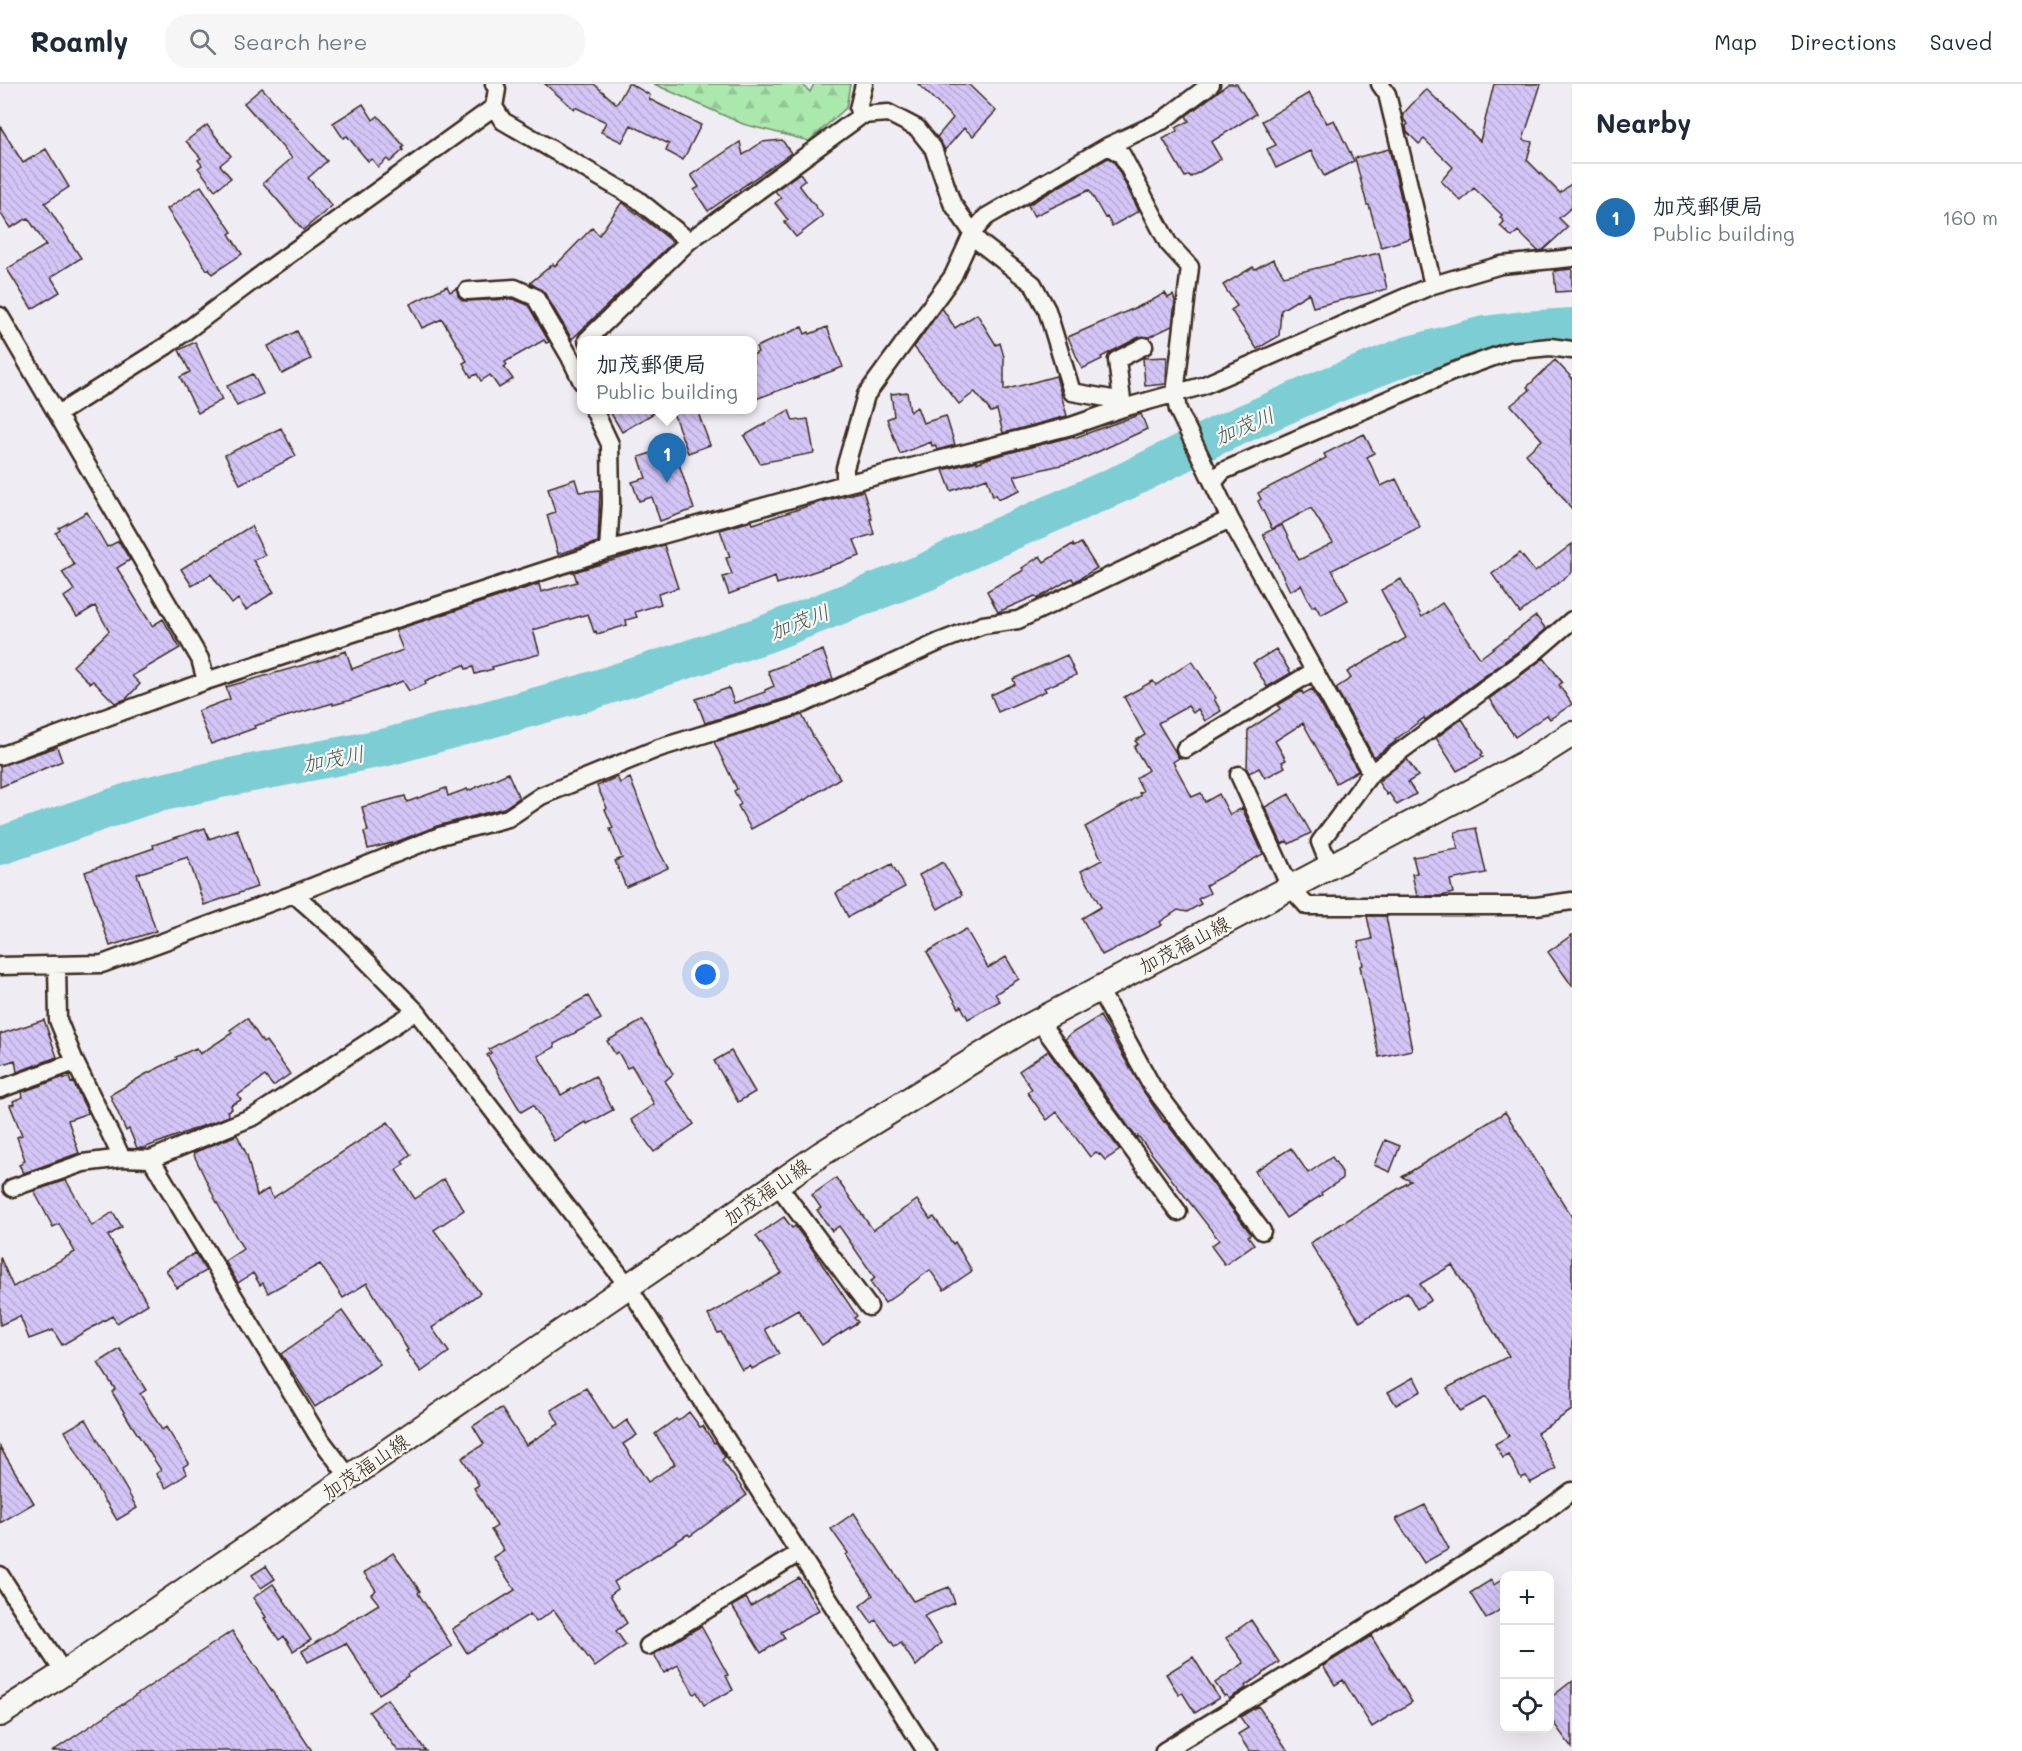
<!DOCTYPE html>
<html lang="en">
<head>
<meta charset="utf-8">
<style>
	body { margin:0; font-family:Mali,"Klee One",sans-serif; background:#f6f6f7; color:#1f2937 }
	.controls { position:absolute; right:18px; bottom:18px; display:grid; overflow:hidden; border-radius:12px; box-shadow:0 6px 24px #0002 }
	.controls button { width:54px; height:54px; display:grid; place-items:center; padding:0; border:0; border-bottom:2px solid #e0e1e3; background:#fff; color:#1f2937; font:30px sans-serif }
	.you { position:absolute; left:706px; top:891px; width:21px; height:21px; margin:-15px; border:4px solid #fff; border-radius:50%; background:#1a73e8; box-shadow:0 0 0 9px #1a73e833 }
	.badge { display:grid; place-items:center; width:39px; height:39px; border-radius:50%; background:#1f6fb2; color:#fff; font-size:20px; font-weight:700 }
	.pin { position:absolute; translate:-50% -50px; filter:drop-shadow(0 2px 3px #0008) }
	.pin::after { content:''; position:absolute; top:32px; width:21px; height:18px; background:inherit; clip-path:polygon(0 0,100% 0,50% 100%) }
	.popup { position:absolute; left:577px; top:252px; width:180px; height:78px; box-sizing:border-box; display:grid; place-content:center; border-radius:12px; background:#fff; filter:drop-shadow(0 2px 4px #0005); font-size:20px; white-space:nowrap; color:#747a83 }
	.popup b { font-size:22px; color:#1f2937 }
	.popup::after { content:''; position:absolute; left:50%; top:100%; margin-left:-12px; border:12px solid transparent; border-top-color:#fff }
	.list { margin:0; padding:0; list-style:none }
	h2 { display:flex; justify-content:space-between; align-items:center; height:78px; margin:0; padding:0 24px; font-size:26px }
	h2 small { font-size:20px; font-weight:400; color:#747a83 }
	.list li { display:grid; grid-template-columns:39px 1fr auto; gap:18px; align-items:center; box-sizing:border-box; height:108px; padding:0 24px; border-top:2px solid #e0e1e3 }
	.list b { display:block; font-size:22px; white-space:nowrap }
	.list p { margin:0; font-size:20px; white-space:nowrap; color:#747a83 }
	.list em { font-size:20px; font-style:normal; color:#747a83 }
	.icon { flex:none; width:33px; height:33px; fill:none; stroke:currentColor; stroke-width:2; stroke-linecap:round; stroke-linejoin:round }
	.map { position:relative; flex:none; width:1572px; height:1667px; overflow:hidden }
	header { display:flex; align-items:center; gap:36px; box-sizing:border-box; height:84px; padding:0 30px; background:#fff; border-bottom:2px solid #e0e1e3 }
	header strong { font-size:28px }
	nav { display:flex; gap:33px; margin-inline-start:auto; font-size:21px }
	.search { width:420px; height:54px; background:#f6f6f7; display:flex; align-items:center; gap:15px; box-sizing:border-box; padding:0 21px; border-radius:24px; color:#747a83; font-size:22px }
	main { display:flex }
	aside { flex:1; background:#fff }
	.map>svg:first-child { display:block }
	.forest { fill:url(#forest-firs); stroke:#738966; stroke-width:1.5 }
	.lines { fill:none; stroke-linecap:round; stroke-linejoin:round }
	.river { stroke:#7bcdd4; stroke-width:38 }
	.building { fill:url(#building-back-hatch); stroke:#3b2a1e; stroke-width:1.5 }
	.street-casing { stroke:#3b2a1e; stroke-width:21 }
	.secondary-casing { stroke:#3b2a1e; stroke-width:28 }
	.street { stroke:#f6f6f2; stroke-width:16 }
	.secondary { stroke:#f6f6f2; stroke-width:24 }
	.labels { text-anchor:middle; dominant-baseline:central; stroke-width:4.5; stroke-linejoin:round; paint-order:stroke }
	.street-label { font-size:20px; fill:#3b2a1e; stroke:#f6f6f2 }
	.water-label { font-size:21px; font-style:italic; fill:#4e5b55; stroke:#f6f6f2 }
</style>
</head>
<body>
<header>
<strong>Roamly</strong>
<div class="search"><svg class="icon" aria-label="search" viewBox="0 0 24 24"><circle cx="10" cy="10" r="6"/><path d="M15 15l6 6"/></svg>Search here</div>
<nav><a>Map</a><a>Directions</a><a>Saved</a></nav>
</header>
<main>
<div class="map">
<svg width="1572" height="1667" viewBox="0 0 1572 1667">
	<defs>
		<pattern id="forest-firs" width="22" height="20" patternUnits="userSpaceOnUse" patternTransform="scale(1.5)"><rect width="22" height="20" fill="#abe8ae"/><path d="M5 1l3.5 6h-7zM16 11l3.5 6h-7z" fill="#94c795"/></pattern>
		<pattern id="building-back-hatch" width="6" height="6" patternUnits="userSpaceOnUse" patternTransform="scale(1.5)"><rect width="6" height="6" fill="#d4c5f7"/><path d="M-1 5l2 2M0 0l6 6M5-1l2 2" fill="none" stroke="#b7a9d3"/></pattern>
	</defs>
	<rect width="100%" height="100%" fill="#efecf3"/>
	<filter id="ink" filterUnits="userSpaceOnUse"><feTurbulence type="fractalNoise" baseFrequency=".0167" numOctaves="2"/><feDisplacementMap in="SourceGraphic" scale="12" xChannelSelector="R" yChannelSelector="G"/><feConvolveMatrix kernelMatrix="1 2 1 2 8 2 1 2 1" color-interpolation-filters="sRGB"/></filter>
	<g filter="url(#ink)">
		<path class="forest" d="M654 0H802L810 8 814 0H850L846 24 809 57 743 40Z"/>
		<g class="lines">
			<path class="river" d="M0 762 146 712 220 695 387 663 581 610 763 551 926 488 975 463 1126 397 1218 351 1322 305 1409 271 1484 251 1524 246 1572 243"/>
		</g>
		<path class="building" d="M545 0H594L617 20 628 0H631L650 11 649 15 701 41 683 76 666 67 669 60 631 41 622 58 601 48 606 38 575 23 574 25Z
			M918 0H968L996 27 973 52 964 44 945 66 937 53 953 34Z
			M1228 0H1237L1256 30 1211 58 1221 75 1191 93 1189 91 1185 93 1163 55 1177 47 1176 44 1189 37 1186 32Z
			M1494 0H1541L1523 56 1532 58 1527 76 1560 109 1572 99V123L1559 134 1568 143 1543 166 1538 167 1518 147 1512 153 1500 142 1504 138 1500 133 1502 131 1474 104 1461 117 1441 97 1453 83 1424 55 1419 60 1407 48 1406 42 1408 40 1404 36 1403 30 1426 5 1480 57Z
			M262 4 327 77 308 94 332 122 303 146 263 99 292 74 244 19Z
			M1309 9 1327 39 1334 36 1354 77 1324 92 1311 67 1276 84 1267 65 1276 61 1262 37Z
			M363 20 373 36 378 32 404 62 402 64 403 66 390 78 387 75 378 83 372 75 368 77 347 52 343 54 333 39Z
			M207 41 231 72 220 81 231 94 215 106 198 84 202 81 198 76 201 74 186 57Z
			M0 42 23 79 46 65 69 103 45 119 81 174 51 193 60 208 32 225 7 185 46 161 28 134 10 144 0 128Z
			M782 56 791 69 708 127 694 106 699 103 691 91 740 58 743 71 762 58Z
			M1389 65 1411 154 1381 163 1369 121H1367L1355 74Z
			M1108 74 1114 78 1139 127 1112 142 1107 133 1105 134 1089 106 1034 132 1028 121Z
			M800 89 805 96 799 101 823 132 796 153 784 138 788 136 775 119 781 114 775 107Z
			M201 102 232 148 229 150 242 170 212 190 209 185 207 186 167 125Z
			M622 118 673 158 572 255 544 208 530 199 553 180 555 182 592 144 599 151Z
			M1379 169 1387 205 1313 223 1309 209 1281 226 1279 252 1257 265 1231 226 1237 222 1223 201 1253 183 1255 185 1273 175 1284 192Z
			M1572 185V207L1556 208 1554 187Z
			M447 202 450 208 457 204 458 212 463 217 513 215 528 221 549 258 546 259 544 256 505 278 507 281 504 283 513 295 499 304 490 291 481 297 477 290 471 293 463 279 467 277 442 235 422 244 410 220Z
			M1165 209 1168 214 1173 211 1175 217 1172 242 1149 253H1139L1101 273 1102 275 1082 285 1068 253 1151 217Z
			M942 224 955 244 977 230 996 261 1000 259 1004 273V306L1056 292 1067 332 1003 349 997 326 991 328 975 308 959 320 914 263Z
			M802 243 805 250 809 248 810 250 827 243 843 283 753 316V271L758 268 756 263Z
			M297 247 311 275 282 290 268 262Z
			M195 258 222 316 198 329 180 293 190 288 179 266Z
			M1167 273 1166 300 1145 302 1143 274Z
			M1555 276 1572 294V425L1550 397 1549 398 1526 370 1542 356 1511 321 1530 306 1527 303Z
			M253 290 263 310 237 322 227 302Z
			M907 308 910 328 917 323 923 339 946 332 955 361 937 366 935 361 932 362 931 358 900 370 887 335 894 332 891 310Z
			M609 326H659L622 348Z
			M672 326H697L710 361 688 369Z
			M789 326 793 337 808 335 814 369 760 379 744 352Z
			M1141 330 1147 345 1078 377 1014 392 1020 406 998 415 996 410 993 412 987 394 951 407 943 386 977 377V379L989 374 1074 352V354Z
			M281 344 296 372 240 400 225 371Z
			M1364 350 1374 369 1367 373 1381 402 1396 395 1420 443 1332 486 1348 516 1321 531 1315 521 1312 523 1301 501 1290 507 1263 450 1282 441 1299 476 1333 459 1311 424 1272 445 1258 417 1261 415 1258 409 1326 374 1324 370Z
			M673 362 694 425 660 437 652 413 639 417 632 398 646 394 639 373Z
			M575 395 579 408 600 406 598 458 558 470 547 431 555 428 548 404Z
			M863 407 872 435H870L874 450 854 456 860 472 777 500 775 493 729 510 723 493 732 490 726 474 730 473 720 446 752 437 753 440 820 418Z
			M87 428 107 463 119 457 130 476 117 484 152 542 163 535 180 564 132 592 140 600 126 615 115 619 93 597 90 599 73 582 109 547 95 522 77 533 64 513 74 506 62 488 74 481 56 449 60 446 59 444Z
			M251 442 265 471 253 476 274 508 246 526 238 515 232 520 211 490 192 502 181 485Z
			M1081 459 1097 484 1074 498 1072 494 1037 515 1035 512 998 528 987 507 1024 486 1022 484 1040 472 1044 478 1073 460 1074 463Z
			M1572 460V488L1520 529 1492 490 1520 469 1535 488Z
			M664 461 678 504 658 510 661 520 635 528 637 533 626 536 627 541 597 550 596 547 594 548 588 530 533 546 540 570 492 583 493 585 475 590 473 583 466 585 464 581 425 597 426 600 409 607 403 597 351 616 333 621V619L254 642 255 644 211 660 198 627 230 615 226 603 318 577 346 567 352 585 403 566 395 546 539 500 541 508 577 498 574 488Z
			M1401 495 1422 533 1442 519 1480 574 1536 532 1546 545 1528 560 1425 636 1424 634 1395 656 1396 657 1374 673 1336 604 1351 594 1347 588 1406 554 1381 506Z
			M1276 565 1291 589 1267 603 1253 579Z
			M823 566 833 595 799 610 705 639 696 615 729 604 734 619 765 608V606L774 602 768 587Z
			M1067 571 1076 591 1044 604 1046 607 998 628 991 611 1015 600 1013 595Z
			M1544 574 1562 598 1559 601 1572 620 1550 635 1547 631 1515 653 1489 615Z
			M1192 577 1216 614 1214 615 1221 627 1205 637 1198 625 1193 629 1188 622 1158 639 1179 674 1173 678 1192 713 1201 709 1205 718 1219 710 1230 731 1242 724 1263 770 1206 801 1210 809 1198 815 1201 820 1187 828 1178 826 1160 838 1162 841 1102 871 1082 834 1101 823 1081 787 1102 776 1085 743 1140 712 1139 709 1143 707 1136 694 1148 686 1134 663 1138 660 1135 657 1145 651 1124 613 1153 597 1156 601Z
			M1312 605 1358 687 1336 699 1303 639 1275 657 1286 676 1282 678 1285 683 1265 694 1259 684 1249 689 1247 685 1248 646 1280 625 1278 621 1302 607 1303 610Z
			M802 631 814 654 840 694 810 713 751 745 738 722 741 720 734 707 737 705 714 658Z
			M1462 635 1483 669 1481 671 1483 673 1457 687 1436 654Z
			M57 663 62 677 0 703V682Z
			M1407 675 1418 692 1408 698 1416 710 1397 721 1389 709 1387 711 1378 698Z
			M508 689 519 714 504 724 437 742 396 758 368 765 364 748 368 747 362 723 405 712 407 718 446 704 448 712 467 705 468 707Z
			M617 693 620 699 630 694 657 763 668 784 626 803 615 777 622 774 610 745 613 744 605 725 607 724 597 702Z
			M1289 710 1311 749 1289 760 1287 757 1282 760 1265 723Z
			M205 744 209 755 237 745 257 803 204 821 188 773 137 790 156 847 110 862 85 788 154 764 153 761Z
			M1476 744 1486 789 1450 796 1453 809 1441 812H1417L1412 790 1417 789 1413 773 1458 765 1455 748Z
			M943 778 962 811 938 825 919 791Z
			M892 780 905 803 848 833 836 809Z
			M1367 832H1386L1412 966 1379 973 1360 882 1363 881 1358 858 1372 855Z
			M966 845 988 884 1006 873 1019 895 995 910 1000 917 968 935 961 922 959 924 927 868Z
			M1572 851V902L1548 868Z
			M588 912 601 935 554 960 555 963 538 972 561 1011 595 992 613 1026 587 1040 585 1038 554 1057 533 1021 521 1028 487 971 491 969 489 965Z
			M1100 932 1144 1008 1164 1038 1165 1037 1251 1150 1248 1152 1254 1160 1225 1181 1211 1162 1219 1156 1138 1052 1136 1053 1065 955 1072 949Z
			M247 934 263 959 266 957 290 990 273 1002 265 992 238 1011 241 1016 231 1021 232 1025 227 1027 229 1032 144 1064H137L129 1045 126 1047 110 1011 146 990 177 975 176 973 196 964 200 970 232 949 230 946Z
			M44 936 57 973 17 988 15 976 0 981V950Z
			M643 936 673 990 665 997 694 1040 654 1068 631 1036 654 1020 632 982 627 984 618 968 615 970 607 957Z
			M731 967 755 1008 738 1018 714 977Z
			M1048 967 1120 1066 1105 1076 1100 1070 1099 1071 1096 1068 1090 1073 1057 1028 1047 1036 1027 1008 1032 1005 1019 987Z
			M64 993V995L69 993 71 999 73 998 88 1029 68 1036 79 1069 24 1089 19 1081 23 1079 22 1077 25 1076 17 1053 22 1051 10 1021 14 1020 13 1017 23 1013 22 1008Z
			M1505 1028 1572 1133V1326L1537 1349 1556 1385 1530 1399 1526 1392 1521 1394 1509 1371 1503 1374 1495 1360 1509 1352 1486 1313 1460 1327 1447 1304 1509 1272 1452 1181 1420 1200 1431 1216 1417 1225 1407 1208 1360 1238 1310 1159 1411 1097 1402 1093Z
			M388 1038 411 1071 402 1078 404 1080 396 1086 415 1115 444 1095 464 1126 434 1146 480 1209 432 1244 449 1268 421 1288 406 1267 408 1266 367 1199 343 1214 320 1180 268 1209 263 1199 260 1201 253 1189 238 1199 225 1177 243 1165 216 1117 193 1069 237 1051 247 1071 257 1112 268 1105 273 1114Z
			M1385 1056 1400 1062 1390 1088 1374 1081Z
			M1291 1064 1308 1089 1332 1073 1342 1088V1095L1321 1109 1322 1111 1286 1134 1255 1087Z
			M836 1094 873 1146 917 1116 930 1135 934 1133 953 1160 955 1158 972 1187 944 1206 930 1186 885 1219 870 1198 875 1194 846 1152 839 1142 832 1147 817 1126 821 1124 812 1111Z
			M66 1096 92 1142 113 1128 122 1143 108 1152 148 1220 117 1239 112 1232 62 1261 53 1246 29 1255 20 1232 0 1241V1173L13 1203 75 1168 59 1140 53 1143 34 1107Z
			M784 1133 792 1144 795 1142 810 1162 857 1232 854 1234 858 1238 822 1261 798 1226 765 1245 779 1270 752 1285 750 1282 742 1286 721 1248 718 1249 708 1231 782 1189 756 1152Z
			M195 1169 206 1187 177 1204 166 1186Z
			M342 1227 380 1280 315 1323 281 1270Z
			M120 1265 146 1306 140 1310 162 1346 166 1343 189 1379 183 1383 187 1390 166 1404 156 1390 161 1386 131 1340 112 1308 115 1305 98 1279Z
			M1414 1293 1421 1307 1396 1321 1388 1308Z
			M586 1304 613 1346 627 1336 637 1351 623 1360 648 1398 675 1380 655 1350 676 1335 678 1337 689 1328 700 1343 703 1342 714 1359 716 1358 725 1373 722 1376 747 1411 690 1452 688 1450 614 1498 618 1505 610 1511 627 1539 616 1547 626 1561 595 1583 554 1526 536 1538 530 1530 467 1569 452 1545 515 1506 493 1473 504 1466 491 1446 497 1442 474 1404 479 1401 462 1374 484 1360 473 1342 501 1324 526 1361 559 1340 551 1326Z
			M86 1335 137 1424 117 1436 106 1418H105L65 1347Z
			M0 1363 34 1419 0 1439Z
			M1425 1421 1449 1465 1424 1479 1396 1435Z
			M854 1429 913 1517 949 1503 955 1519 924 1532 941 1559 916 1582 901 1559 895 1563 876 1536 872 1539 860 1522 873 1511 846 1471 848 1469 831 1445Z
			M393 1469 420 1507 418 1509 452 1562 407 1590 408 1592 379 1610 346 1559 308 1578 302 1567 379 1520 371 1510 376 1506 364 1489Z
			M266 1482 275 1495 261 1504 252 1491Z
			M799 1494 819 1526 781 1548 785 1554 761 1569 732 1522 746 1514 751 1522Z
			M1504 1494V1523L1486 1535 1470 1509 1491 1496 1494 1501Z
			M273 1500 311 1556 293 1567 284 1552 279 1556 264 1534 266 1533 253 1514Z
			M1251 1536 1279 1578 1245 1602 1246 1604 1229 1615 1226 1611 1224 1612 1215 1599 1244 1579 1226 1554Z
			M701 1542 728 1591 726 1592 733 1606 704 1621 697 1608 694 1610 678 1581 664 1589 654 1570Z
			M232 1547 312 1667H53Z
			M1371 1552 1412 1618 1372 1643 1343 1596 1335 1601 1323 1582Z
			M1193 1573 1219 1614 1195 1629 1182 1608 1179 1611 1166 1590Z
			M1572 1597V1664L1550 1634V1614Z
			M387 1615 410 1645 426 1667H398L369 1628Z
			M1258 1622 1265 1632 1288 1667H1249L1238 1650 1248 1644 1240 1633Z"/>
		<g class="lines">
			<defs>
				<path id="street" d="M1380 0 1387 10 1433 201
					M494 23 503 37 637 115 689 157
					M862 31 858 25 864 0
					M1108 62 1122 71 1168 159 1190 183 1175 310 1178 326 1213 399
					M467 207 515 204 535 213 570 273 582 298
					M0 232 200 575 206 597
					M587 256 689 157 862 31 888 29 917 44 933 64 952 119 979 158 1033 200 1047 226 1072 308 1112 315 1123 324
					M1123 324 1117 276 1144 262
					M594 326 610 360 611 419 608 466
					M58 330 166 262 266 187 494 23 497 5 494 0
					M845 400V384L866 311 953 192 973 148 986 133 1108 62 1162 37 1211 0
					M1185 665 1314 587
					M0 672 206 597 608 466 845 400 1071 342 1123 324 1202 302 1433 201 1501 181 1572 174
					M1371 689 1230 435 1213 399 1223 387 1449 289 1510 267 1550 263 1572 266
					M1239 691 1290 803 1307 822H1536L1572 817
					M1330 783 1320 758 1371 689 1535 568 1572 536
					M294 810 344 854 416 927 628 1202 926 1667
					M57 881 58 936 75 978 122 1074
					M0 882 102 880 294 810 440 752 508 734 541 712 659 664 803 620 939 558 983 541 1018 536 1230 435
					M1099 905 1152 1002 1262 1147
					M1039 937 1178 1128
					M0 1005 75 978
					M151 1075 318 1352 349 1393
					M777 1100 869 1223
					M12 1104 83 1079 122 1074 151 1075 255 1032 416 927
					M0 1491 64 1589
					M648 1562 799 1469
					M1164 1667 1355 1550 1529 1439 1572 1407"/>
				<path id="secondary" d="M0 1630 64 1589 821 1070 1029 942 1531 676 1572 650"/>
			</defs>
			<use href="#street" class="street-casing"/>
			<use href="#secondary" class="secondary-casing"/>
			<use href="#street" class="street"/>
			<use href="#secondary" class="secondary"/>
		</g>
	</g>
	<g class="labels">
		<g class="street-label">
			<text transform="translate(1184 860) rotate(-28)">加茂福山線</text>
			<text transform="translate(766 1107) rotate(-35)">加茂福山線</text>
			<text transform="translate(365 1382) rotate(-34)">加茂福山線</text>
		</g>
		<g class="water-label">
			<text transform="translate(1244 341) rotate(-23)">加茂川</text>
			<text transform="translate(799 537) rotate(-21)">加茂川</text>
			<text transform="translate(333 674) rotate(-11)">加茂川</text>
		</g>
	</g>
</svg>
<div class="controls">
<button>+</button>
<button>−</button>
<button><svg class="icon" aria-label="locate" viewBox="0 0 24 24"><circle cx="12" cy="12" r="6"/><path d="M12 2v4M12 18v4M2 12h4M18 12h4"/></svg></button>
</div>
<div class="you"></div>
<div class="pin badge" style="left:667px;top:399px">1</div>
<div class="popup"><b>加茂郵便局</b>Public building</div>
</div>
<aside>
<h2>Nearby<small></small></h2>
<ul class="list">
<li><span class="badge">1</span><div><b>加茂郵便局</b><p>Public building</p></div><em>160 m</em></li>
</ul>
</aside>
</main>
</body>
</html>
